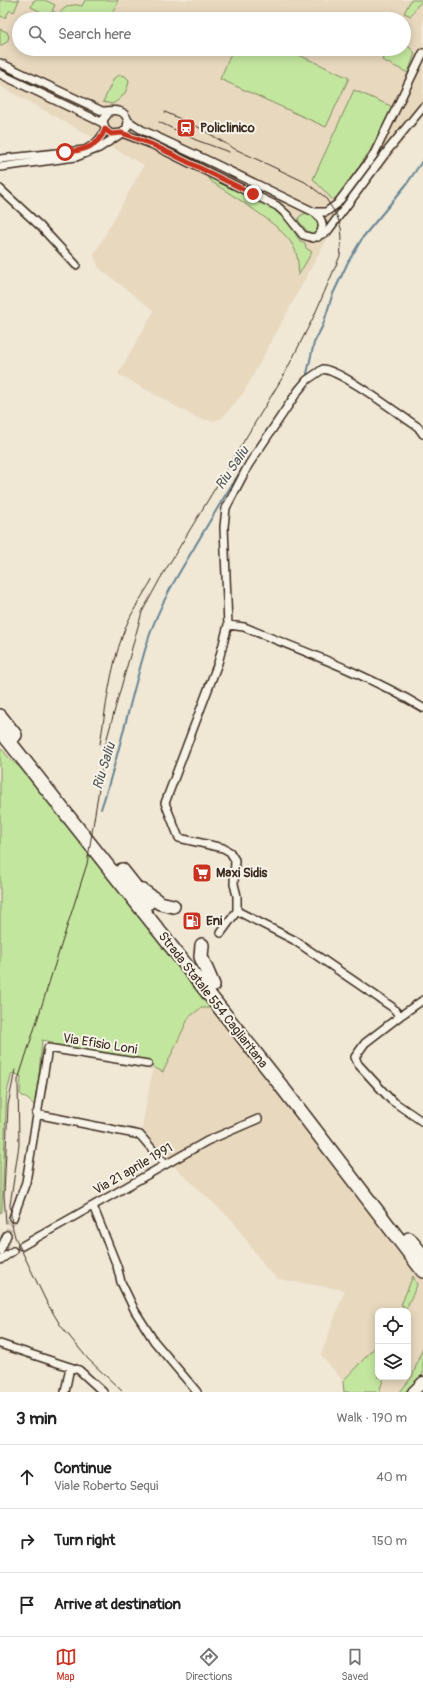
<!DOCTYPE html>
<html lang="en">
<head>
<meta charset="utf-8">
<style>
	body { margin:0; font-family:Pangolin,sans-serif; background:#f2f2f2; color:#222 }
	.controls { position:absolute; right:12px; bottom:12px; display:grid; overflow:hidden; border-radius:8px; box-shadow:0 2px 10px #0003 }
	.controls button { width:36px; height:36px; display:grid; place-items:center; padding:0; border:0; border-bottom:1px solid #e0e0e0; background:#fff; color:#222; font:20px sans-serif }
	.stop { position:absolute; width:12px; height:12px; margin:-9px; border:3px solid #c8321e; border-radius:50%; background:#fff }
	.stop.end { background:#c8321e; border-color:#fff; box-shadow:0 1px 4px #0008 }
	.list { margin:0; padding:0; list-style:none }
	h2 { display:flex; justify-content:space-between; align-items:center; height:52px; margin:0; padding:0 16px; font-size:17px }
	h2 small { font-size:13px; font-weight:400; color:#767676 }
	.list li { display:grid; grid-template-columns:26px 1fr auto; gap:12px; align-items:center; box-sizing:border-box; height:64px; padding:0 16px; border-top:1px solid #e0e0e0 }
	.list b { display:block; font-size:15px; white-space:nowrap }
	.list p { margin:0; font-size:13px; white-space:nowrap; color:#767676 }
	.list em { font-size:13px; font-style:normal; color:#767676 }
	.icon { flex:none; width:22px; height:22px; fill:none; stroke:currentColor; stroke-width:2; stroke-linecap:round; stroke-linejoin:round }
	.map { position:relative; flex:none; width:423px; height:1392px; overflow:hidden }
	.search { position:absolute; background:#fff; box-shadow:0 2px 10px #0003; left:12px; right:12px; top:12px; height:44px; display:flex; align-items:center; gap:10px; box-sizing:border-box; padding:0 14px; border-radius:22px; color:#767676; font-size:15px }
	.sheet { height:244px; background:#fff }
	nav { display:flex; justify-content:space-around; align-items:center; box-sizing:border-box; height:56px; border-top:1px solid #e0e0e0; background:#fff; font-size:11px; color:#767676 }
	nav a { display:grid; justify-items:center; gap:2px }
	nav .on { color:#c8321e }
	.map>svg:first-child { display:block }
	.built { fill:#e7d8be; fill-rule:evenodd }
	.green { fill:#c3e69f; stroke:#7f885e }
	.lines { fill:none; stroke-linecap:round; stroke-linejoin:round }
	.stream { stroke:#668594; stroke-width:2 }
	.street-tunnel { stroke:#ccc1b0; stroke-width:7; stroke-dasharray:7 3.5; stroke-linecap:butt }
	.street-casing { stroke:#3b2a1e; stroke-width:10 }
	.secondary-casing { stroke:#3b2a1e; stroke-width:13 }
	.highway-casing { stroke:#3b2a1e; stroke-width:16 }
	.street { stroke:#f7f3e8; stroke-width:7 }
	.secondary { stroke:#f7f3e8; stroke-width:10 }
	.highway { stroke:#f7f3e8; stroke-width:13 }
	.tram { stroke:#3b2a1e; stroke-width:1 }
	.route { stroke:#c8321e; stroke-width:5 }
	.labels { text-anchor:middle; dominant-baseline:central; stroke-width:4; stroke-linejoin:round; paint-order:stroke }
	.poi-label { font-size:13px; font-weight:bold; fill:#3b2a1e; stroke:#f7f3e8; text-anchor:start }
	.street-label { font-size:13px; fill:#3b2a1e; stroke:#f7f3e8 }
	.water-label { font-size:14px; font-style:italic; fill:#515759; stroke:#f7f3e8 }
</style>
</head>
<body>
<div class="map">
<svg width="423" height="1392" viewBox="0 0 423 1392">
	<rect width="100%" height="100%" fill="#f0e7d5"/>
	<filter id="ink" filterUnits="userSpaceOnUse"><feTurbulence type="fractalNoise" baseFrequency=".025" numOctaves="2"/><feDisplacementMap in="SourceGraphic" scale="8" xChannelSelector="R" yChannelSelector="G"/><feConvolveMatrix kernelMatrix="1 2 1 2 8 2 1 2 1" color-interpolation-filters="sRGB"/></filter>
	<g filter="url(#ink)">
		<path class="built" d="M0 0H423V116L329 235 244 392 222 418 213 421 199 419 118 374 154 311 99 268 94 255 144 165 0 86ZM19 19H404V49H19Z
			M201 1008H214L423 1280V1347L412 1377 400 1392H379L384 1377H408V1311H405L417 1285 401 1305 404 1306 402 1311H378V1344L343 1381 321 1355 345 1290 278 1279 266 1268 233 1221 164 1157 142 1128 153 1067 163 1072 189 1017Z"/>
		<path class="green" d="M0 0H19L14 12 10 10 5 18 0 16Z
			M34 0H45L55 5 52 11 59 14C65 6 72 3 82 6L85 0H118L110 19H38L41 12 31 7Z
			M411 0H423L417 6 411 16 404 13Z
			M404 21 409 24 405 32 407 45 415 53 408 73 382 60 386 49H404Z
			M0 29 7 32 9 37 7 42 0 46Z
			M233 49H286L349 78 326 127 220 79Z
			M120 75 125 76 129 80C128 91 122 99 112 104L103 102 114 78Z
			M354 90 393 107 370 151 339 195 333 200 313 179Z
			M210 172 268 204 282 213 300 241 305 243 306 248 312 252 298 276C299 266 298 253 292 244 280 224 233 196 212 182L206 175Z
			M308 212C316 217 320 220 319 230L314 234 308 232 298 220 300 216Z
			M0 747 11 760 27 773 214 1008H201L189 1017 163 1072 153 1067 151 1061 88 1050 55 1047 52 1042 42 1040 38 1088 35 1106 30 1101 20 1094 21 1076 12 1073 7 1092 6 1107 2 1212 0 1213Z
			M413 1276 417 1285 405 1311H402L404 1306 401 1305Z
			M378 1344V1377H384L379 1392H344L343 1381Z
			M423 1347V1374L405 1392H400L412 1377Z"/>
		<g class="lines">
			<path class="stream" d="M306 378 314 343 323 325 332 296 348 262 363 237 406 185 423 160
				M101 809C120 753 131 694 149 637 159 606 177 576 194 548 210 521 225 494 243 468"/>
			<path class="street-tunnel" d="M7 1235 13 1218"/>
			<defs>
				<path id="street" d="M0 63 102 111C113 111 124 107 128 121L127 128 122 133 111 134 105 129 103 120 110 111
					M0 74 103 123
					M128 121 142 130 211 162 314 212H326L337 204 373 156 423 53
					M122 133 151 144 277 206 287 215 303 235 313 238 327 232 388 150 423 107
					M0 159 85 150C95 144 102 139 105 129
					M0 167 76 157 99 148 119 135
					M0 189 40 226 76 265
					M314 212C323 219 325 227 318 237
					M228 625 244 627C305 652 367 674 423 708
					M237 911 294 940 392 1007 400 1016
					M221 933 237 911V896L234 884 235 860 230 852 223 848 179 838 165 803 218 663 228 625 224 527 226 508 249 464 298 391 307 380 323 369C344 372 398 414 418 427L423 434
					M423 1000 400 1016 365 1043 355 1057 358 1064 391 1100 423 1122
					M36 1114 140 1135 165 1164
					M93 1206 117 1266 121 1282 135 1311 154 1341 197 1392
					M13 1218 26 1182 48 1048 148 1064
					M22 1246 207 1141 258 1119
					M0 1251 7 1235
					M0 1260 13 1251
					M0 1344 79 1370 103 1392
					M65 1392 70 1367"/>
				<path id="secondary" d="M413 1392 423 1382"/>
				<path id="highway" d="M0 716 15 735
					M0 730 272 1074 423 1271
					M122 870 148 903
					M143 891 160 903 173 906
					M202 945 201 957 213 985
					M409 1239 423 1256"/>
			</defs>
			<use href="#street" class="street-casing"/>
			<use href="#secondary" class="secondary-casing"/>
			<use href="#highway" class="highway-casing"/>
			<use href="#street" class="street"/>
			<use href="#secondary" class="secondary"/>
			<use href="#highway" class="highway"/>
			<path class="tram" d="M159 122 196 140 229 152
				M100 744C106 707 110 670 123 634 130 614 141 598 152 580
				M6 1223 4 1195 8 1105 15 1070
				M123 1392 88 1359 61 1326 47 1303 15 1237 12 1225 10 1205 19 1145 18 1080 87 864 107 738 142 612 160 579 284 375 314 316 340 256 342 238 341 228 337 216 325 197 305 182 233 148 200 128 165 112"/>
		</g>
	</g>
	<g class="lines" filter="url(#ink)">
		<path class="route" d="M65 152C82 151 99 147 105 129L111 134 122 133 151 144 253 194"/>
	</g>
	<defs>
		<symbol id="station-square" viewBox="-11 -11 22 22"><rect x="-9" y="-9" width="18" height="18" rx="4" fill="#c8321e" stroke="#f7f3e8"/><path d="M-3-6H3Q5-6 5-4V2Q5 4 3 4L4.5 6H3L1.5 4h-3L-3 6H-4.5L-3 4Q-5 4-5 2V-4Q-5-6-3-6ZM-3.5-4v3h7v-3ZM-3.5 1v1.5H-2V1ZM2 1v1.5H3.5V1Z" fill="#fff"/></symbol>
		<symbol id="supermarket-square" viewBox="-11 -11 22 22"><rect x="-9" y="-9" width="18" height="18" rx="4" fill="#c8321e" stroke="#f7f3e8"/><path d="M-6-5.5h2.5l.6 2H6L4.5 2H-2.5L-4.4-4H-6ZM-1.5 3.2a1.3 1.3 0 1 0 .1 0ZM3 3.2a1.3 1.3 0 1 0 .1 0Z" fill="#fff"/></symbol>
		<symbol id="fuel-square" viewBox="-11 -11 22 22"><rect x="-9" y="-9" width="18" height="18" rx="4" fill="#c8321e" stroke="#f7f3e8"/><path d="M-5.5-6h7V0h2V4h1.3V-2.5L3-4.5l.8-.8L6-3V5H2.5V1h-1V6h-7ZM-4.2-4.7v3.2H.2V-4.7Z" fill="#fff"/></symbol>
	</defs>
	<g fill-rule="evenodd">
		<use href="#station-square" x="175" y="117" width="22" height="22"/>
		<use href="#supermarket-square" x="191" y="862" width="22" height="22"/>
		<use href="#fuel-square" x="181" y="910" width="22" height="22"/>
	</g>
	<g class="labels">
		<g class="poi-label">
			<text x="200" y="128">Policlinico</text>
			<text x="216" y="873">Maxi Sidis</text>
			<text x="206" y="921">Eni</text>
		</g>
		<g class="street-label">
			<text transform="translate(213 1000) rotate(52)">Strada Statale 554 Cagliaritana</text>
			<text transform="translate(100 1044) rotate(9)">Via Efisio Loni</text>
			<text transform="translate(133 1169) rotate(-30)">Via 21 aprile 1991</text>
		</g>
		<g class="water-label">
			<text transform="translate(232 468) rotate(-56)">Riu Saliu</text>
			<text transform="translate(104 766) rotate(-73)">Riu Saliu</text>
		</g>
	</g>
</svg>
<div class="controls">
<button><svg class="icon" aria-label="locate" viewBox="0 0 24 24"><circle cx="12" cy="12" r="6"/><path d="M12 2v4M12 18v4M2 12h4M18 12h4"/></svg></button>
<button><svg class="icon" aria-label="layers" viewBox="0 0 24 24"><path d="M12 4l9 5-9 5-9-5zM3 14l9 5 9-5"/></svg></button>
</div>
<div class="stop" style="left:65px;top:152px"></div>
<div class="stop end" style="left:253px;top:194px"></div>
<div class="search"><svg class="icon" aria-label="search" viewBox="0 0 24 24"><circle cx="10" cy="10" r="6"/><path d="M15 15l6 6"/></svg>Search here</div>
</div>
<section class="sheet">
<h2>3 min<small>Walk · 190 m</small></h2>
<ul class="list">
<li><svg class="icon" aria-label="ahead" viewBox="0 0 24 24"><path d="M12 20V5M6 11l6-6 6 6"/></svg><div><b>Continue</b><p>Viale Roberto Sequi</p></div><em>40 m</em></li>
<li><svg class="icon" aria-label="right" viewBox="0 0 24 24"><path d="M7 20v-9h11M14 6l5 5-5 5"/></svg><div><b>Turn right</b></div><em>150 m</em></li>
<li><svg class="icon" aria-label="arrive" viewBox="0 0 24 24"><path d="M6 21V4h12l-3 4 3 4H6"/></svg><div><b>Arrive at destination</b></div></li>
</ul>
</section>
<nav>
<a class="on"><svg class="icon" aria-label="map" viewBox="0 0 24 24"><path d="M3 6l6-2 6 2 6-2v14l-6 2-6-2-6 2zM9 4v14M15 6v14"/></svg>Map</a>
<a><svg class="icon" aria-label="directions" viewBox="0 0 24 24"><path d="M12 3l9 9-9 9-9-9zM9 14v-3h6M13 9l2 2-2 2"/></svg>Directions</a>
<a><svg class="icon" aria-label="saved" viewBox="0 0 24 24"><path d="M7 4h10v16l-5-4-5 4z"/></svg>Saved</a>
</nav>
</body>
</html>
